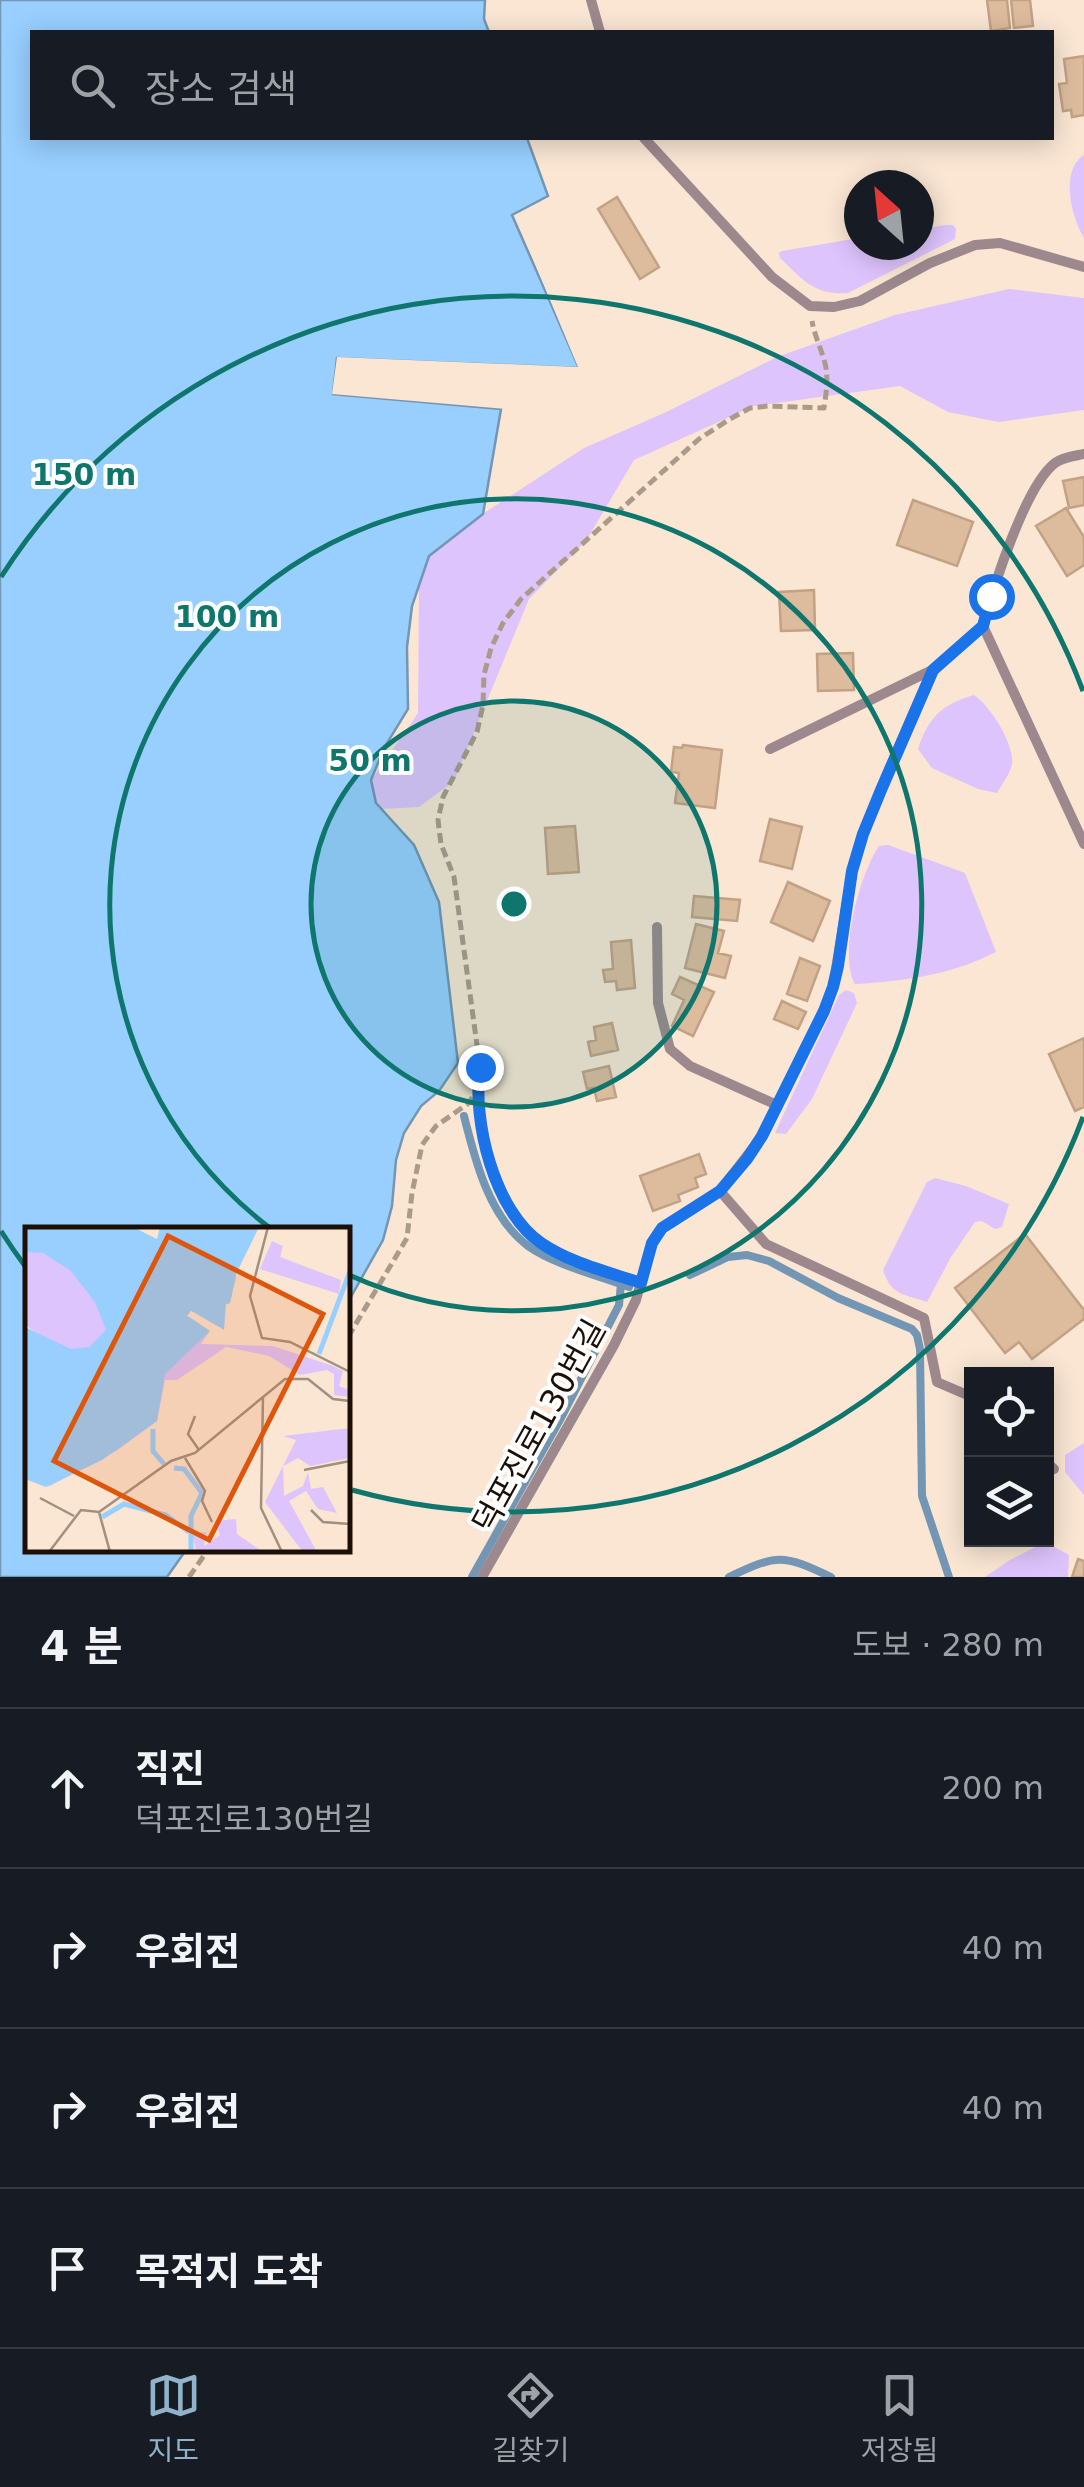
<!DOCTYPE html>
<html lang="ko">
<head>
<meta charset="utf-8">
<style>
	body { margin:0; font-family:"DejaVu Sans","Noto Sans KR",sans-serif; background:#242831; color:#f1f3f6 }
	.controls { position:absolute; right:30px; bottom:30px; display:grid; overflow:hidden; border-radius:0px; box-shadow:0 5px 25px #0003 }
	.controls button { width:90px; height:90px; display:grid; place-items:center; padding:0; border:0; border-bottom:2px solid #363941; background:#171b24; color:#f1f3f6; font:50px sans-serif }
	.compass { position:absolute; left:844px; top:170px; width:90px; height:90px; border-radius:50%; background:#171b24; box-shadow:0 5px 25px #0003; rotate:333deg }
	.stop { position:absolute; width:30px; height:30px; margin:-22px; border:8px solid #1a73e8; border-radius:50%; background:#fff }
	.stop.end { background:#1a73e8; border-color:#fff; box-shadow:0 2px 10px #0008 }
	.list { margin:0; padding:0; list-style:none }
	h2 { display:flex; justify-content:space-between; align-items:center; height:130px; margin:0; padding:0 40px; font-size:42px }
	h2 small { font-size:32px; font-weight:400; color:#9ea1a6 }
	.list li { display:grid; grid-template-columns:65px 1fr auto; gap:30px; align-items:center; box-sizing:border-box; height:160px; padding:0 40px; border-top:2px solid #363941 }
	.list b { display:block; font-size:38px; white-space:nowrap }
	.list p { margin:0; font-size:32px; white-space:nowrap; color:#9ea1a6 }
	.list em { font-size:32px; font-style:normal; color:#9ea1a6 }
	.icon { flex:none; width:55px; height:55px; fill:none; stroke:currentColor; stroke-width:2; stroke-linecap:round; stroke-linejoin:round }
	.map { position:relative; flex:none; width:1084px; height:1577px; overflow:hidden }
	.search { position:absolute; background:#171b24; box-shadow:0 5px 25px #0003; left:30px; right:30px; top:30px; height:110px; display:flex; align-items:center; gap:25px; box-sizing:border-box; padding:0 35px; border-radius:0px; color:#9ea1a6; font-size:38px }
	.sheet { height:770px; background:#171b24 }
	nav { display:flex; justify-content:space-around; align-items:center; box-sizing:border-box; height:140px; border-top:2px solid #363941; background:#171b24; font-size:28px; color:#9ea1a6 }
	nav a { display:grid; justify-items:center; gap:5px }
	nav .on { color:#90b2ca }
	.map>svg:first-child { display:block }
	.green { fill:#dec4fc; fill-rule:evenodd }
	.water { fill:#98cffe; stroke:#7396b4; stroke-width:2.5 }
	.pier { fill:#fae6d3 }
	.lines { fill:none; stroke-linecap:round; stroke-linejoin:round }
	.stream { stroke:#7396b4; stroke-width:8 }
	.building { fill:#ddbc9d; stroke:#c2a284; stroke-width:2.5 }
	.path { stroke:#ab9a8a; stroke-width:5; stroke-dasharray:10 5; stroke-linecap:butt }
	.service { stroke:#9d898d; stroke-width:10 }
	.route { stroke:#1a73e8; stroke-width:12 }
	.ring { fill:none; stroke:#0f766e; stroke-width:5 }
	.labels { text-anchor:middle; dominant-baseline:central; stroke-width:8; stroke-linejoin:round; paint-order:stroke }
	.street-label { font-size:32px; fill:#1c1006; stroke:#fff }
	.inset-river { fill:none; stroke:#98cffe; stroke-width:5 }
	.inset-road { fill:none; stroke:#a19081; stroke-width:2.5 }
	.view { fill:#de550c; fill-opacity:0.15; stroke:#de550c; stroke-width:5 }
	.inset-edge { fill:none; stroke:#1c1006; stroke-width:5 }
	.centre { fill:#0f766e; stroke:#fff; stroke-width:5 }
	.ring-label { font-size:30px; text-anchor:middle; font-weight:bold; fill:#0f766e; stroke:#fff; stroke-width:8; stroke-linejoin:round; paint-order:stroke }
</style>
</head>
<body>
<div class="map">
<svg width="1084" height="1577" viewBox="0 0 1084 1577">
	<rect width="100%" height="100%" fill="#fae6d3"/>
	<path class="green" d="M1084 155V238C1072 218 1059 171 1084 155Z
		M946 225H953L956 229 955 239 848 293C815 296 802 279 780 258L779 253 782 251 859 238V245H919V229Z
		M1009 289 1084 298V410L999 422 948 412 900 386 754 406 634 460 586 541 529 599 454 781 419 807 382 809 414 845 439 902 458 1063 439 1091 421 1106 404 1133 396 1160 392 1206 383 1240 348 1302V1230H298L340 666 501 409 484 513 584 448 662 414 777 357 895 315ZM419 587 418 713 373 778 384 748 408 709 407 647 412 606Z
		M974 695C990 705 1015 745 1012 764 1010 774 1002 784 997 793L978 789 932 768 918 749C928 718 942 704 974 695Z
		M888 845 965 873 996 952C951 975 905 981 855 984 838 955 860 873 879 846Z
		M846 990 854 993 857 1003 812 1099 786 1134 775 1133 839 995Z
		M935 1178 966 1186 1009 1204 1002 1227 995 1229 982 1221 975 1222 951 1257 927 1302C903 1294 891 1295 883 1270L927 1182Z
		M1084 1443V1495L1065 1472V1455Z
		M1045 1542 1069 1555 1068 1577H985L1010 1560Z"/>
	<path class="water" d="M0 0H485L484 19 489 32H32V138H527L548 196 512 215 579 368 337 358 333 394 501 409 483 514 429 556 412 606 407 647 408 709 384 748 371 780 376 803 414 845 439 902 458 1063 439 1091 421 1106 404 1133 396 1160 392 1206 383 1240 348 1302V1230H28V1550H186L167 1577H0Z"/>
	<path class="pier" d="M520 222 583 366 582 371 341 362 338 389 502 404 506 409 332 394 337 357 578 367 518 223Z"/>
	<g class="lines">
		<path class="stream" d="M464 1116C475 1160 489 1217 528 1246 553 1264 599 1276 629 1287
			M690 1275 728 1257 747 1255 769 1261 838 1298 912 1329 917 1335 920 1349 922 1496 949 1577
			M472 1577 561 1418 619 1305 621 1284
			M729 1577C778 1554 782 1554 831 1577"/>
	</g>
	<path class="building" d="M987 0H1007L1010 28 991 31Z
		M1011 0H1030L1033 26 1014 28Z
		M1084 56V115L1072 117 1071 110 1063 111 1059 84 1067 83 1064 59Z
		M617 197 659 267 640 279 598 209Z
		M1084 477V505L1069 508 1063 481Z
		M913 500 973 522 957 566 897 545Z
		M1066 508 1084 537V565L1067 576 1036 526Z
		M814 590 815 630 781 631 779 592Z
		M853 653 854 690 818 691 817 654Z
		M683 745 722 750 715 808 675 803 679 773 671 772 674 747 682 748Z
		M770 819 802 827 792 869 760 861Z
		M575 826 579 872 548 874 545 828Z
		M788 882 830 901 813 941 771 922Z
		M694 896 740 900 737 921 692 917Z
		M696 924 724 931 718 953 731 956 725 978 685 968Z
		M631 940 635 988 617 990 616 981 605 982 603 970 613 969 611 942Z
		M800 958 820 966 807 1001 787 994Z
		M680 977 714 992 693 1036 672 1026 684 1000 672 994Z
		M782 1001 806 1012 798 1029 774 1019Z
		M612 1023 618 1050 591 1056 588 1042 596 1040 594 1027Z
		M1084 1038V1107L1075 1111 1049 1054Z
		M609 1066 616 1097 597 1101 594 1088 587 1089 583 1072Z
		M699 1154 706 1174 695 1178 698 1187 678 1195 680 1201 653 1211 640 1176Z
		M1025 1234 1084 1310V1319L1032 1359 1019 1342 1005 1353 955 1288Z
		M1078 1559 1084 1561V1577H1072Z"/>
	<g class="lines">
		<path class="path" d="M477 1092C485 1144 494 1215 544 1245 568 1260 598 1268 624 1277
			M348 1337 407 1238 412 1193 422 1145 436 1126 469 1103 477 1089 480 1067 454 877 441 844 438 820 443 797 477 732 483 705 484 675 491 648 503 623 521 599 699 439 730 419 750 408 768 406 824 408C826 395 828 381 826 368 823 352 815 338 812 321
			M189 1577 208 1550"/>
		<path class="service" d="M591 0 600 32
			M644 138 772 277 810 306 834 307 860 301 930 263 975 245 1000 243 1084 267
			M1084 454C1074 456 1063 457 1055 463 1025 486 993 588 983 626L1084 844
			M770 749 932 670
			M657 927 658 1003 670 1049 690 1066 777 1105
			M720 1191 766 1244 924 1318 937 1382 972 1397
			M1046 1462 1054 1469
			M482 1577 614 1345 636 1300 652 1243 662 1228 720 1191 762 1136 824 1011 833 987 852 871 863 834 881 791 933 670 983 626"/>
	</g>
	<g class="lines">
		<path class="route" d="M480 1067C472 1120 494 1211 541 1243 570 1263 608 1272 641 1283L652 1243 662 1228 720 1191 747 1159 762 1136 824 1011 833 987 838 966 852 871 863 834 881 790 933 670 983 626 991 596"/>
	</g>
	<circle cx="514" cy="904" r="203" fill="#0f766e" fill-opacity=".12"/>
	<g class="ring">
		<circle cx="514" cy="904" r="203"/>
		<path d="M270 1228A406 406 0 1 1 349 1275"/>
		<path d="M1083 1117A608 608 0 0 1 352 1490M25 1266A608 608 0 0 1 1 1231M1 577A608 608 0 0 1 1083 691"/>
	</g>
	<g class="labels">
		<g class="street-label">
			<text transform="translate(539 1426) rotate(-61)">덕포진로130번길</text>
		</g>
	</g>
	<g transform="translate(25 1227)">
		<rect width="325" height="325" fill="#fae6d3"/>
		<path d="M247 14 258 19 255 30 316 53 314 67 235 42ZM0 19 26 23 89 80 66 188 0 100 8 108 19 113 0 97ZM185 104 176 117 248 119 308 139 318 144 314 159 325 163V170L309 168V147L302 143 275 148 244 129 201 120 152 153H140L132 194 93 223 25 259 0 252 144 128ZM325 201V231L285 239 273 231 258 239 259 269 278 259 283 245 286 262 298 260 312 286 293 282 281 264 264 274 292 325H278L240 275 271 213 258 209ZM211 292 212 307 202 308 212 307 238 325 171 324 167 306 181 305 179 319 195 308 190 294Z" fill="#dec4fc"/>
		<path d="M0 0H108L132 12 135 0H234L211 47 208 76 201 77 199 103 166 84 163 89 185 104 140 147 132 194 77 233 21 260 0 252V100L46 122 64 120 81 103 70 75 45 43 18 26 0 25Z" fill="#98cffe"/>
		<path d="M210 54 212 77 206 81 202 107 162 89 166 84 199 103Z" fill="#fae6d3"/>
		<path class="inset-river" d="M294 127 325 44M128 202V224L139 237M149 241 159 242 177 266 166 289V325M77 290 99 277 141 288 164 305"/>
		<path class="inset-road" d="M243 0 225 69 237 111 265 115 325 145M170 189 163 207 174 223M160 231 180 264 177 274 187 295M279 243 325 234M15 271 49 289M286 283 298 295 325 297M74 285 85 325M24 325 56 283 74 285 146 234 170 226 238 170M257 325 236 281 238 170 260 152H283L308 172 325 174"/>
		<path class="view" d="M143 9 298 87 184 313 29 234Z"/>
		<rect width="325" height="325" class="inset-edge"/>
	</g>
	<circle cx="514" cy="904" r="15" class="centre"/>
	<g class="ring-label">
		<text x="84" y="485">150 m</text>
		<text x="227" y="627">100 m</text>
		<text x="370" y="771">50 m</text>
	</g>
</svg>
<div class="controls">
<button><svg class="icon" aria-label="locate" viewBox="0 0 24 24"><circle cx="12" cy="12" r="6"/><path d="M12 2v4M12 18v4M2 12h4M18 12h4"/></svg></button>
<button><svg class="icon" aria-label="layers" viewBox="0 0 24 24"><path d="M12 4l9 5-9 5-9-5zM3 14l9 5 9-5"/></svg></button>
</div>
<svg class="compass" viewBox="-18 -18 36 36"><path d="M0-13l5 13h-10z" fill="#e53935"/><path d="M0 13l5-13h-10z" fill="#9ea1a6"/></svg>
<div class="stop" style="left:991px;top:596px"></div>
<div class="stop end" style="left:480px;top:1067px"></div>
<div class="search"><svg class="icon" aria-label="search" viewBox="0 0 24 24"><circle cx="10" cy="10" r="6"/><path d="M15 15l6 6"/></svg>장소 검색</div>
</div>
<section class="sheet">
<h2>4 분<small>도보 · 280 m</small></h2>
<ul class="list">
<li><svg class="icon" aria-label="ahead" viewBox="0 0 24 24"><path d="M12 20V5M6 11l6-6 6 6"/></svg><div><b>직진</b><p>덕포진로130번길</p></div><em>200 m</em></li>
<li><svg class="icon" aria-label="right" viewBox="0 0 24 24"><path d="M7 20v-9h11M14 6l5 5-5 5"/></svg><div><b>우회전</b></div><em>40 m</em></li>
<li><svg class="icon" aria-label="right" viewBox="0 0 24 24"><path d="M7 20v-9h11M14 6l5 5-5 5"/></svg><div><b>우회전</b></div><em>40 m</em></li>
<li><svg class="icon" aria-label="arrive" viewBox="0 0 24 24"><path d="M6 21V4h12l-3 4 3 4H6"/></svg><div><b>목적지 도착</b></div></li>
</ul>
</section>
<nav>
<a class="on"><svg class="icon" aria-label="map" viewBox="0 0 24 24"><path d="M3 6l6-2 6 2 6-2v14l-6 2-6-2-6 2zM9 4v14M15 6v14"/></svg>지도</a>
<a><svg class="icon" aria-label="directions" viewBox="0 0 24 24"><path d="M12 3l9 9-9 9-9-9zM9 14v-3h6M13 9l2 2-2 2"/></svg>길찾기</a>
<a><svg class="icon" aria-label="saved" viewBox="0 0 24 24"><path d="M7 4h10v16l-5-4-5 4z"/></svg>저장됨</a>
</nav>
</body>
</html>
